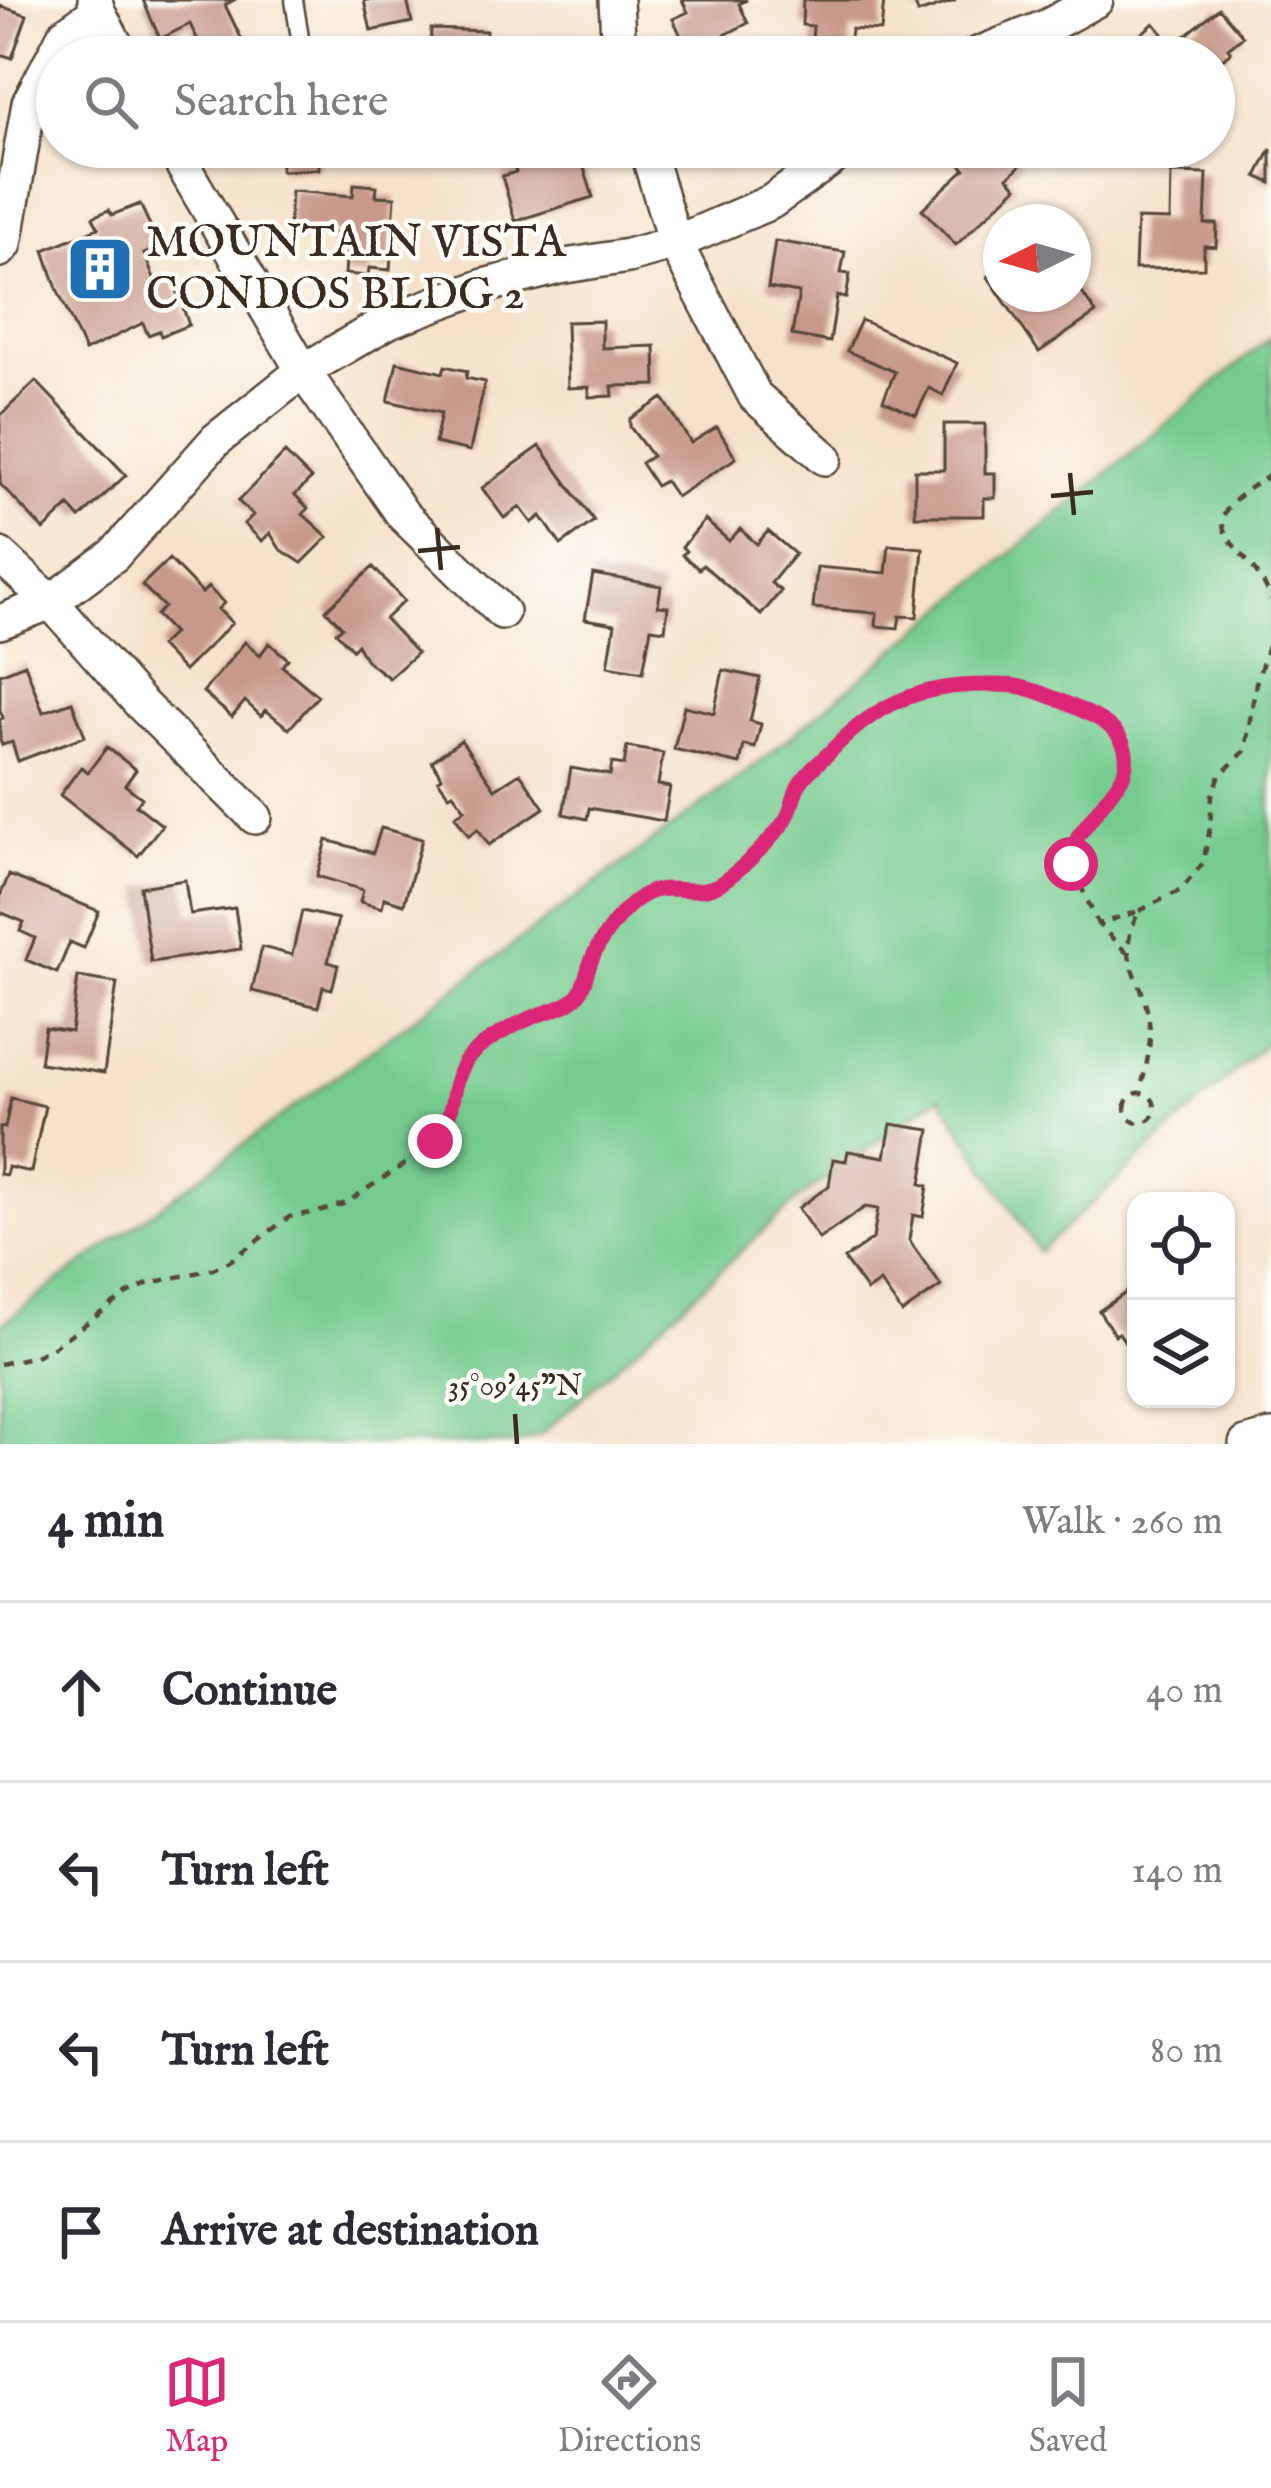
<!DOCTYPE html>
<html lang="en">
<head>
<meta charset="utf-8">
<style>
	body { margin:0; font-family:"IM FELL English",serif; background:#f7f7f7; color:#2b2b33 }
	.controls { position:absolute; right:36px; bottom:36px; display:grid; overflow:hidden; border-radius:24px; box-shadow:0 3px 9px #0004 }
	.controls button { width:108px; height:108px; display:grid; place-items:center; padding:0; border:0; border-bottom:3px solid #e1e1e2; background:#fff; color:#2b2b33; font:60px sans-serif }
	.compass { position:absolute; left:983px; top:204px; width:108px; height:108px; border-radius:50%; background:#fff; box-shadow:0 3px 9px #0004; rotate:265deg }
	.stop { position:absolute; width:36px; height:36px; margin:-27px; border:9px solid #db2777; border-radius:50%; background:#fff }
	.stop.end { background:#db2777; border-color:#fff; box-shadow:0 3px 12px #0008 }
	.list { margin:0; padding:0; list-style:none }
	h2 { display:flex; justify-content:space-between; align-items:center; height:156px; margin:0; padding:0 48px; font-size:51px }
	h2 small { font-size:39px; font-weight:400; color:#7c7c81 }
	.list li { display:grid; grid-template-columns:78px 1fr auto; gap:36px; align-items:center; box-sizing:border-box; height:180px; padding:0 48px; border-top:3px solid #e1e1e2 }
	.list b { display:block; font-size:45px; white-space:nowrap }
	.list em { font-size:39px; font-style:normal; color:#7c7c81 }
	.icon { flex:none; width:66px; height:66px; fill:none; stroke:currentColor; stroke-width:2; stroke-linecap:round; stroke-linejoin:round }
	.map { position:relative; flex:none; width:1271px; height:1444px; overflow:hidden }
	.search { position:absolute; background:#fff; box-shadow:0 3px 9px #0004; left:36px; right:36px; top:36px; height:132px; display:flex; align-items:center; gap:30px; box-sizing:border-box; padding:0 42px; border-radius:66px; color:#7c7c81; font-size:45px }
	.sheet { height:876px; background:#fff }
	nav { display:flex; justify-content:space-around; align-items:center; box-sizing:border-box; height:168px; border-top:3px solid #e1e1e2; background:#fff; font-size:33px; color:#7c7c81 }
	nav a { display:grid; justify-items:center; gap:6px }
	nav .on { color:#db2777 }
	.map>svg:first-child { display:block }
	.green { fill:#75cb8f; stroke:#587a56; stroke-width:3 }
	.building { fill:#c7998a }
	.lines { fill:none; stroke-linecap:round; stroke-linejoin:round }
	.lane-casing { stroke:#574638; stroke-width:21 }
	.street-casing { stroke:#574638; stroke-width:38 }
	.path { stroke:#574638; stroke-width:4.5; stroke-dasharray:9 9; stroke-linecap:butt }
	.lane { stroke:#fff; stroke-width:16 }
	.street { stroke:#fff; stroke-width:33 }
	.route { stroke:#db2777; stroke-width:15 }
	.ticks { fill:none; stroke:#3b2a1e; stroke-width:4.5 }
	.labels { text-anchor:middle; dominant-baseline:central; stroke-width:9; stroke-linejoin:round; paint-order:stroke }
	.poi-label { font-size:45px; fill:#3b2a1e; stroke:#fdfcf7; text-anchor:start }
	.ticks-label { font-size:30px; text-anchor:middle; fill:#3b2a1e; stroke:#fdfcf7; stroke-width:9; stroke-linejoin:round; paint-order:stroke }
</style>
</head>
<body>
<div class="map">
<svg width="1271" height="1444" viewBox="0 0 1271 1444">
	<rect width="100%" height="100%" fill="#fdfcf7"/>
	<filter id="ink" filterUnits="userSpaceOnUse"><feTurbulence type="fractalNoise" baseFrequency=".00833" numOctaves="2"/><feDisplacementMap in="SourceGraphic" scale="24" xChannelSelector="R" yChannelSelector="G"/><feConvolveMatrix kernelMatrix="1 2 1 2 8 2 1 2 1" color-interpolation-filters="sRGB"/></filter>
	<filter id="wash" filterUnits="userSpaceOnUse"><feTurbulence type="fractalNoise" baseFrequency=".004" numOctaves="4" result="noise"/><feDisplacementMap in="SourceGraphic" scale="48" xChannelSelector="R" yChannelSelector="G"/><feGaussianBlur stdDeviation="2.7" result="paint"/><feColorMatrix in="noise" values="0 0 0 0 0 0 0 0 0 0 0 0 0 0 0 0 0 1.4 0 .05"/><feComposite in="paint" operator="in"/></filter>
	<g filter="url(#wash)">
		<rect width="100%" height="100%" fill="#f6e2cb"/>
		<path class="green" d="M1271 337V1038L1039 1252 940 1096 796 1201 541 1435 518 1444H0V1325L765 758Z"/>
		<g id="blocks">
			<path class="building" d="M143 0H234L225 5 245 46 223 57H206L190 24 160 39Z
				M364 0H407L412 22 371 31Z
				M682 0H747L739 4 748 23 689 53 673 19 688 12Z
				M803 0H884L881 31 851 29 848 57H811L813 26 802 25Z
				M914 0H953L954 1 918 13Z
				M0 6 27 15 12 58 0 54Z
				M1219 8 1243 36 1228 48 1231 52 1214 66V57H1113L1154 23 1173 46Z
				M431 29 486 31 485 57H430Z
				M280 147H318L319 169 281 171Z
				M508 147H547L552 163 580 155 593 197 515 221 502 176 516 172Z
				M720 147H770V148L726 163Z
				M944 147H1006L1022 164 1008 177 1017 187 956 245 922 209 965 169Z
				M1271 149V183L1257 176Z
				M1171 173 1207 174 1205 224H1217L1216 247 1204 246V268L1135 269 1137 219 1170 220Z
				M354 184 377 186 376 196 395 197 390 270 369 268 368 276 345 274 348 234 289 229 291 191 353 196Z
				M140 204 160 247 144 254 157 286 173 279 189 325 161 336 159 331 148 335 143 323 85 351 57 289 44 250 98 228 93 217 109 210 112 215Z
				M775 241 845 252 841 273 850 274 846 298 837 296 830 342 792 335 799 293 768 288Z
				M1001 268V294H1047L1050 298 1056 294H1073V280L1096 313 1039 352 988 277Z
				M861 320 957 363 943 395 929 388 916 415 883 400 895 372 847 351Z
				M602 321V348L655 346 656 385 612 386 613 396 589 397V387L568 388 566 322Z
				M397 362 443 373 445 366 467 371 466 378 485 382 470 451 435 443 441 413 388 401Z
				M36 381 126 475 80 518 69 506 44 530 0 484V416Z
				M663 398 691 443 717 427 736 458 676 497 665 481 656 486 641 463 652 456 630 427V419Z
				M944 424H985V473H995V498H984V516H915V470H944Z
				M540 446 594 521 561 545 541 516 532 523 520 507 504 518 482 488Z
				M285 453 311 479 295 495 308 508 303 514 328 537 302 563 280 549 270 533 262 541 244 524 253 515 238 501Z
				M705 520 729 541 740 529 757 544 768 531 795 554 771 583 781 591 761 615 703 565 699 569 682 555 686 551 682 547Z
				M889 545 923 548 917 617 900 616 898 628 876 626 877 613 813 608 817 567 886 573Z
				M169 559 202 593 208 587 224 603 218 609 232 623 184 671 160 646 173 633 156 615 164 607 142 585Z
				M373 567 404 601 385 619 417 653 389 678 366 660 357 644 352 649 336 632 342 627 326 610Z
				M593 574 661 586 658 606 668 607 665 630 651 628 643 672 608 666 615 624 585 619Z
				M245 642 260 655 269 643 288 659 282 666 318 696 289 729 266 710 261 716 245 701 232 717 203 692Z
				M25 664 43 712 72 702 85 736 18 761 12 742 2 745 0 740V719L3 718 0 710V674Z
				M723 670 760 678 750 721 761 724 755 748 744 745 740 764 674 749 684 706 714 713Z
				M461 740 495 789 520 773 544 808 489 845 478 829 469 836 455 816 465 809 453 793 449 795 438 780 442 777 432 761Z
				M107 747 136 770 125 785 142 798 136 805 162 825 138 856 60 795 81 767 88 772Z
				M627 747 663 753 658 785 670 787 664 821 589 808 587 819 563 814 571 768 610 775 612 763 624 765Z
				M381 828 422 839 404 904 384 898 382 908 360 902 363 890 317 876 327 840 373 853Z
				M9 875 99 911 84 948 70 942 57 973 26 960 35 938 20 931 24 922 0 912V896Z
				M185 880 190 914 235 908 241 949 151 962 140 887Z
				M302 911 338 919 328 962 338 965 332 989 323 987 318 1007 252 991 262 947 292 955Z
				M78 977 117 983 104 1073 40 1063 45 1028 71 1032Z
				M11 1098 45 1106 31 1172 8 1167 6 1175 0 1174V1127L5 1128Z
				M891 1124 930 1130 921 1184 928 1186 923 1217 913 1215 909 1240 941 1286 902 1313 880 1282 867 1291 844 1259 873 1239 878 1209 865 1207 819 1239 798 1208 829 1186 833 1159 846 1161 848 1151 885 1157Z
				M1136 1286V1358L1119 1333 1115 1335 1099 1311Z"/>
		</g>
	</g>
	<g filter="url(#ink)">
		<use href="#blocks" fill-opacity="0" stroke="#574638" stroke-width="3"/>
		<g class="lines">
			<defs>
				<path id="lane" d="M290 57 300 38 294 0"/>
				<path id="street" d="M95 0 98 11 122 57
					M616 0 619 57
					M971 57 1048 26 1096 0
					M172 147 303 371 403 515 502 612
					M646 147 675 243 755 396 825 458
					M0 250 5 244 29 103 65 34 98 11
					M0 555 51 602 140 703 255 817
					M0 622 51 602 114 555 216 440 303 371 389 321 484 286 559 267 628 256 675 243 771 202 848 147
					M1246 1444 1271 1437"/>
			</defs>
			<use href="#lane" class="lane-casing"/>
			<use href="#street" class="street-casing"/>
			<path class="path" d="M1271 475C1173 530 1251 540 1271 600
				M1139 911 1181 890 1203 863 1210 828 1212 795 1220 775 1245 751 1256 683 1271 637
				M1127 953 1098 924 1139 911C1115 959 1138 966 1147 1010 1154 1039 1147 1065 1139 1094
				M1125 1108a15 15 0 1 1 30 0a15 15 0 1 1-30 0Z
				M0 1364 35 1356 53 1347 126 1295 147 1284 213 1269 230 1261 289 1217 322 1211 346 1203 412 1159 445 1131 460 1069 470 1056 530 1018 569 1004 577 997 593 957 611 928 639 898 654 890 700 891 722 882 784 823 801 781 847 734 876 712 909 695 932 689 964 685 1023 687 1107 723 1125 743 1127 767 1122 778 1078 836 1072 851 1071 864 1098 924"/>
			<use href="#lane" class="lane"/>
			<use href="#street" class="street"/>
		</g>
	</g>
	<g class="lines" filter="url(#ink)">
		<path class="route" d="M435 1141C458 1118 447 1083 468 1058 485 1040 515 1024 538 1015 549 1011 563 1008 572 1001 584 992 586 974 591 961 600 939 622 909 642 896 666 880 697 899 721 883 741 870 774 838 786 819 793 808 793 795 799 785 807 772 820 762 831 751 876 704 919 685 985 685 997 685 1010 684 1021 687 1044 692 1069 704 1089 714 1117 727 1135 747 1122 778L1078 836 1071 864"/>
	</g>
	<path class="ticks" d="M1070 473 1074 515M1051 496 1093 492M437 528 441 570M418 551 460 547M515 1414 517 1444"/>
	<defs>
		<symbol id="building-square" viewBox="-11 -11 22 22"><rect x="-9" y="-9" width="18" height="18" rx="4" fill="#1f6fb2" stroke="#fdfcf7"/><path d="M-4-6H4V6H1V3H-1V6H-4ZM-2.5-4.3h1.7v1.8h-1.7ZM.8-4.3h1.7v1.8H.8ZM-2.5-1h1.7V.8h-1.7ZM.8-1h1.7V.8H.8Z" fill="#fff"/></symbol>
	</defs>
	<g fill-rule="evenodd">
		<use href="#building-square" x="62" y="231" width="76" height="76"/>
	</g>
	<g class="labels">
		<g class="poi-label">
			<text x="146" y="243">MOUNTAIN VISTA<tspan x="146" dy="52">CONDOS BLDG 2</tspan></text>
		</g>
	</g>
	<g class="ticks-label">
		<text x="515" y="1395">35°09'45"N</text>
	</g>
</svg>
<div class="controls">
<button><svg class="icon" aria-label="locate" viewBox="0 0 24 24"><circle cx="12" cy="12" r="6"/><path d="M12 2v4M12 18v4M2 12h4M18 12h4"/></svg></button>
<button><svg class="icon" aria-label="layers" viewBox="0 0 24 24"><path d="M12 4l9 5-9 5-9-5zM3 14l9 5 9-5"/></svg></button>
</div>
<svg class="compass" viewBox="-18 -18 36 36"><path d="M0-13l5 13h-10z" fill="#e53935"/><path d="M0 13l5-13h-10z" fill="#7c7c81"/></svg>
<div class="stop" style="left:1071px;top:864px"></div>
<div class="stop end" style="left:435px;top:1141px"></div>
<div class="search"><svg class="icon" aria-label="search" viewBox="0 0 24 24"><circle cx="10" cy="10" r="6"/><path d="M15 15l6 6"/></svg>Search here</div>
</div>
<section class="sheet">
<h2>4 min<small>Walk · 260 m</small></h2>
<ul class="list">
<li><svg class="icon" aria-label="ahead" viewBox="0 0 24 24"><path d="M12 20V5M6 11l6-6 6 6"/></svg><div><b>Continue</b></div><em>40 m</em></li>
<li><svg class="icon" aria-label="left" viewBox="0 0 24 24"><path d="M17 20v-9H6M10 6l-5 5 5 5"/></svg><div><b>Turn left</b></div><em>140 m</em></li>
<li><svg class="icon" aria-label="left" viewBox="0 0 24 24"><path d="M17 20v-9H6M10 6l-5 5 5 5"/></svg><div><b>Turn left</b></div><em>80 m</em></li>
<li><svg class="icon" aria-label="arrive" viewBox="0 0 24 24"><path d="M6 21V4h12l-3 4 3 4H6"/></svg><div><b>Arrive at destination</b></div></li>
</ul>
</section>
<nav>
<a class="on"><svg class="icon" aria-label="map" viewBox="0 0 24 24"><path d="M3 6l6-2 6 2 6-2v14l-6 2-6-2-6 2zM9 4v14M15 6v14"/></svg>Map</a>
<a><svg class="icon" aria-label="directions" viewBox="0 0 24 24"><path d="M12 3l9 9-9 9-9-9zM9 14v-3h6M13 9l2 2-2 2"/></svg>Directions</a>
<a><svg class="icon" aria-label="saved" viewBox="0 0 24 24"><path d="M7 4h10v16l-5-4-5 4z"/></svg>Saved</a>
</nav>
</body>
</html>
